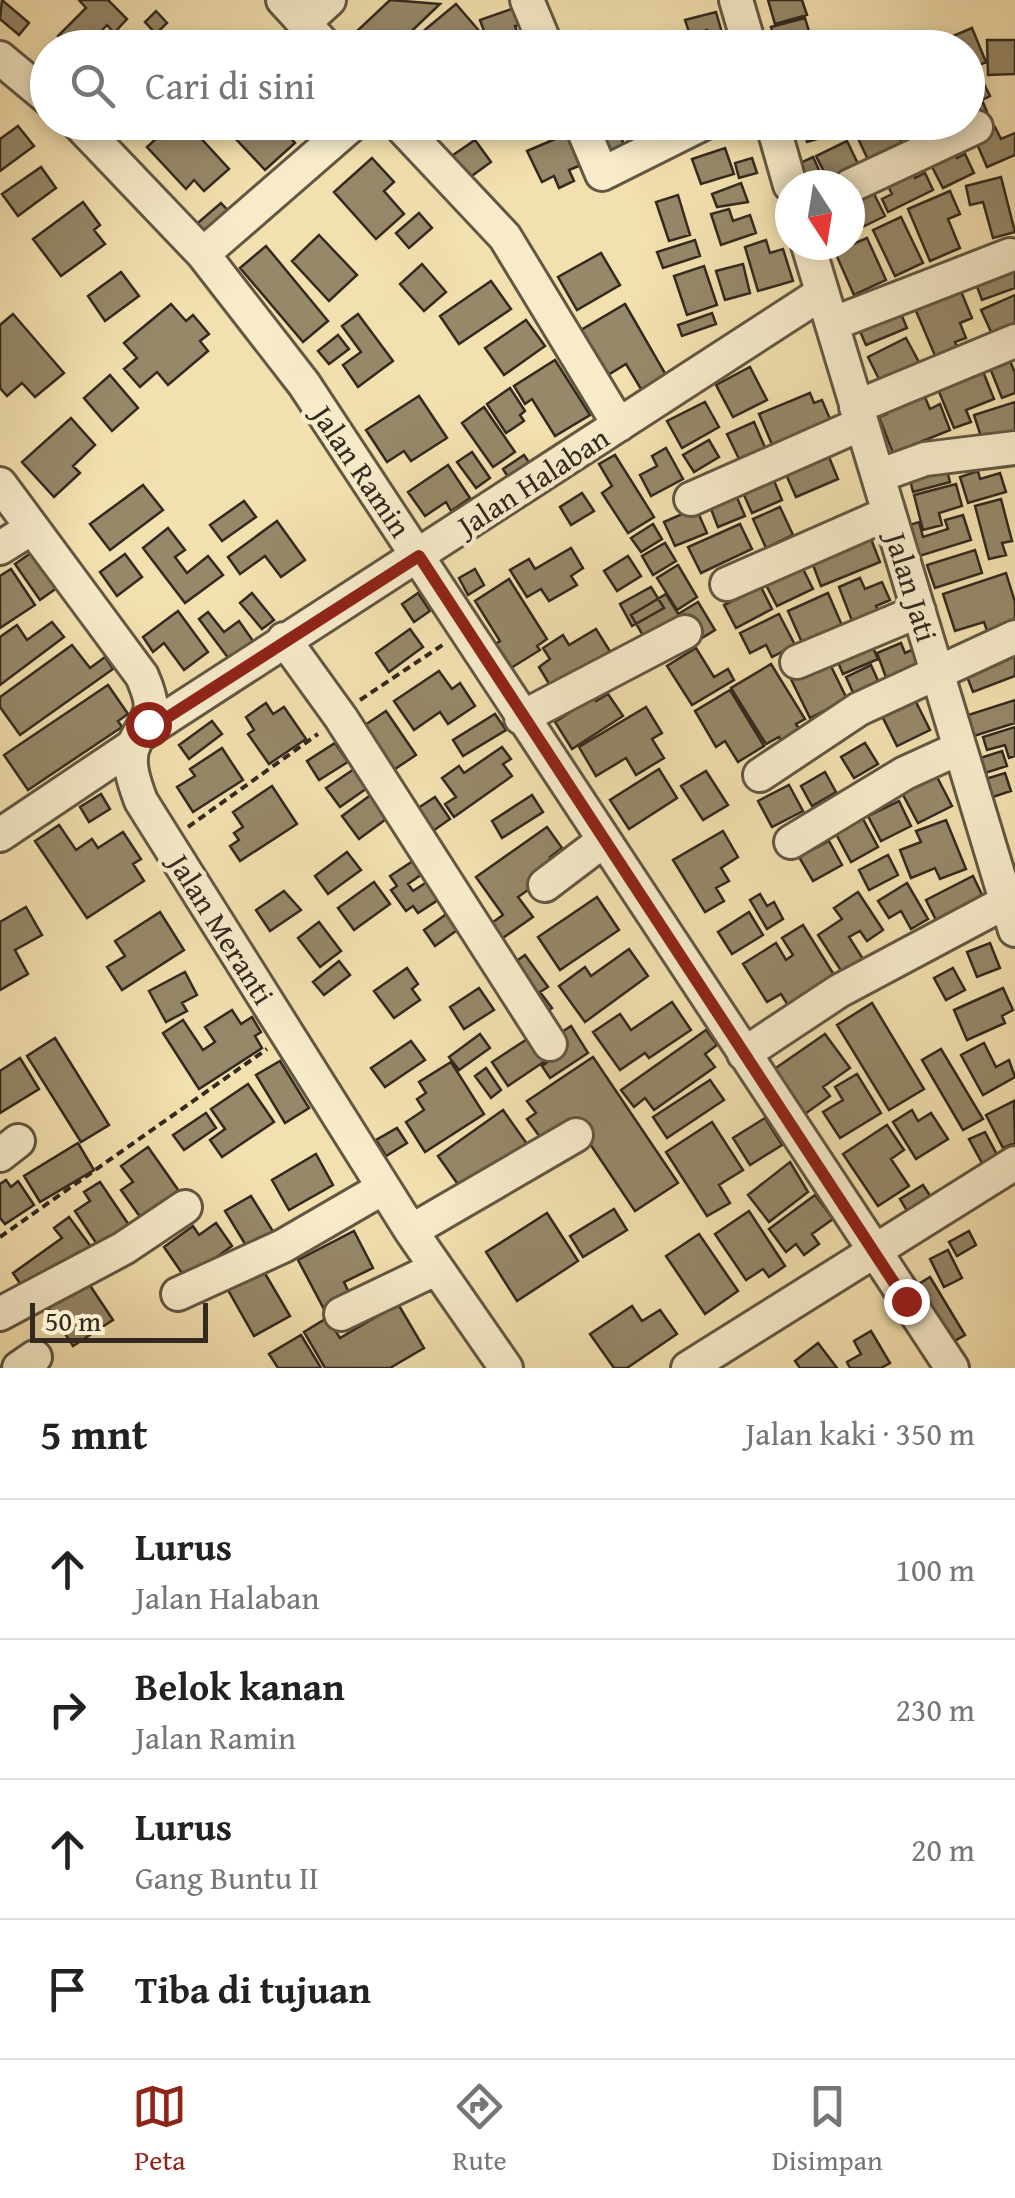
<!DOCTYPE html>
<html lang="id">
<head>
<meta charset="utf-8">
<style>
	body { margin:0; font-family:"Gentium Book Plus",serif; background:#f2f2f2; color:#222 }
	.compass { position:absolute; left:775px; top:170px; width:90px; height:90px; border-radius:50%; background:#fff; box-shadow:0 5px 15px #0003; rotate:168deg }
	.scale { position:absolute; left:30px; bottom:25px; width:178px; box-sizing:border-box; padding-left:10px; border:5px solid #32291f; border-top:0; font-size:28px; line-height:35px; white-space:nowrap; color:#32291f; -webkit-text-stroke:8px #f7ebca; paint-order:stroke }
	.stop { position:absolute; width:30px; height:30px; margin:-22px; border:8px solid #8f2418; border-radius:50%; background:#fff }
	.stop.end { background:#8f2418; border-color:#fff; box-shadow:0 2px 10px #0008 }
	.list { margin:0; padding:0; list-style:none }
	h2 { display:flex; justify-content:space-between; align-items:center; height:130px; margin:0; padding:0 40px; font-size:42px }
	h2 small { font-size:32px; font-weight:400; color:#767676 }
	.list li { display:grid; grid-template-columns:65px 1fr auto; gap:30px; align-items:center; box-sizing:border-box; height:140px; padding:0 40px; border-top:2px solid #e0e0e0 }
	.list b { display:block; font-size:38px; white-space:nowrap }
	.list p { margin:0; font-size:32px; white-space:nowrap; color:#767676 }
	.list em { font-size:32px; font-style:normal; color:#767676 }
	.icon { flex:none; width:55px; height:55px; fill:none; stroke:currentColor; stroke-width:2; stroke-linecap:round; stroke-linejoin:round }
	.map { position:relative; flex:none; width:1015px; height:1368px; overflow:hidden }
	.search { position:absolute; background:#fff; box-shadow:0 5px 15px #0003; left:30px; right:30px; top:30px; height:110px; display:flex; align-items:center; gap:25px; box-sizing:border-box; padding:0 35px; border-radius:55px; color:#767676; font-size:38px }
	.sheet { height:690px; background:#fff }
	nav { display:flex; justify-content:space-around; align-items:center; box-sizing:border-box; height:140px; border-top:2px solid #e0e0e0; background:#fff; font-size:28px; color:#767676 }
	nav a { display:grid; justify-items:center; gap:5px }
	nav .on { color:#8f2418 }
	.map>svg:first-child { display:block }
	.building { fill:#968869; stroke:#32291f; stroke-width:2.5 }
	.lines { fill:none; stroke-linecap:round; stroke-linejoin:round }
	.minor-casing { stroke:#625743; stroke-width:38 }
	.path { stroke:#32291f; stroke-width:4; stroke-dasharray:8 5; stroke-linecap:butt }
	.minor { stroke:#f7ebca; stroke-width:32 }
	.route { stroke:#8f2418; stroke-width:12 }
	.labels { text-anchor:middle; dominant-baseline:central; stroke-width:9; stroke-linejoin:round; paint-order:stroke }
	.street-label { font-size:30px; fill:#32291f; stroke:#f7ebca }
</style>
</head>
<body>
<div class="map">
<svg width="1015" height="1368" viewBox="0 0 1015 1368">
	<rect width="100%" height="100%" fill="#f2e0ae"/>
	<filter id="stains"><feTurbulence type="fractalNoise" baseFrequency=".002" numOctaves="4"/><feColorMatrix values="0 0 0 0 .2 0 0 0 0 .09 0 0 0 0 .02 0 0 0 .5 -.17"/></filter>
	<radialGradient id="worn" r=".72"><stop offset=".6" stop-color="#630" stop-opacity="0"/><stop offset="1" stop-color="#630" stop-opacity=".3"/></radialGradient>
	<path class="building" d="M2 0 29 23 19 35 0 19Z
		M79 0H108L127 19 114 33 107 25 85 48H70L58 36 86 8Z
		M390 0 440 4 394 48H371L356 32Z
		M768 0H802L807 15 775 24Z
		M456 4 481 33 463 48H403Z
		M520 6 526 23 515 26 518 35 489 45 480 20Z
		M156 11 167 23 156 34 145 22Z
		M716 12 722 33 709 37 707 30 690 35 685 20Z
		M805 18 814 48H777L771 27Z
		M972 28 986 62 968 70V48H925Z
		M590 31 597 48H561L559 43Z
		M705 34 708 48H666L665 42Z
		M987 40H1015V74L988 75Z
		M981 78 990 96 982 100 987 112 968 121V84Z
		M174 122H186L229 169 204 191 194 180 186 189 147 147Z
		M250 122H276L295 143 265 170 234 137Z
		M586 122H615L624 145 598 155Z
		M624 122H650L654 134 632 144Z
		M801 122H839L841 132 807 142Z
		M882 122H892L902 144 871 166 856 134Z
		M898 122H950L927 141 918 124 902 132Z
		M18 126 34 146 0 171V139Z
		M995 127 1001 139 1015 133V155L987 167 974 137Z
		M567 134 581 165 569 170 574 181 559 188 554 176 542 182 527 151Z
		M475 140 491 162 469 178 453 155Z
		M847 141 862 172H847L829 181 816 156Z
		M952 147 957 158 965 154 974 173 943 188 928 159Z
		M725 148 734 174 701 184 692 159Z
		M813 157 825 183 803 185 794 166Z
		M372 158 394 182 384 191 404 214 376 239 334 192Z
		M752 158 757 173 739 178 735 163Z
		M41 167 56 188 18 216 2 194Z
		M909 168 915 178 925 173 933 190 888 212 882 199 892 194 885 180Z
		M1001 177 1015 232 993 238 983 202 970 205 966 186Z
		M741 183 748 202 717 207 712 194Z
		M870 186 885 216 850 233V195Z
		M950 191 960 214 948 219 960 248 930 261 908 209Z
		M678 195 690 235 669 241 656 202Z
		M83 202 100 225 94 230 105 244 61 276 33 239Z
		M221 203 236 219 208 244 193 227Z
		M729 209 733 221 750 215 756 233 721 245 711 214Z
		M419 213 432 228 409 248 396 233Z
		M901 217 923 263 895 276 873 230Z
		M319 235 357 275 329 301 292 261Z
		M867 238 886 280 854 295 835 252Z
		M695 240 700 256 663 268 657 252Z
		M766 240 770 253 783 249 793 281 758 291 745 247Z
		M266 246 328 321 303 342 240 268Z
		M601 253 620 285 577 310 558 277Z
		M422 264 446 292 424 311 400 284Z
		M743 264 750 293 725 300 716 271Z
		M1015 265V288L982 300 975 281Z
		M704 266 717 305 687 315 674 276Z
		M121 272 139 296 105 321 88 296Z
		M491 281 511 309 459 344 440 316Z
		M958 284 972 318 960 323 966 338 955 342 958 349 936 358 913 304Z
		M1015 295V326L993 336 981 310Z
		M171 304 186 321 193 315 209 334 200 341 208 351 168 385 157 372 140 387 124 369 137 358 124 343Z
		M625 304 666 375 641 389 626 364 603 378 576 333Z
		M897 304 907 328 866 345 856 322Z
		M712 313 716 324 682 336 678 325Z
		M13 314 64 373 35 397 22 383 7 396 0 388V325Z
		M358 314 393 361 358 387 343 365 361 352 342 326Z
		M526 320 545 346 504 375 485 348Z
		M338 335 349 349 329 364 318 351Z
		M906 338 920 364 881 383 868 357Z
		M1008 356 1015 373V393L1002 398 988 363Z
		M555 360 590 415 555 436 532 399 525 404 514 386Z
		M750 367 767 400 733 417 716 385Z
		M982 369 994 399 966 410 971 422 954 428 937 387Z
		M110 375 138 408 112 431 84 398Z
		M510 388 525 411 520 415 524 421 506 433 487 404Z
		M921 388 930 409 940 404 950 430 893 453 879 417 887 414 883 404Z
		M810 393 814 403 822 400 830 419 819 424 821 429 774 449 759 414Z
		M419 396 447 438 411 461 404 451 387 462 366 430Z
		M705 402 719 427 682 448 667 421Z
		M1015 402V433L983 443 974 415Z
		M484 407 515 452 493 467 462 423Z
		M71 418 95 445 73 466 80 473 54 497 22 462Z
		M754 422 767 452 741 463 727 434Z
		M709 440 719 457 694 472 683 455Z
		M666 448 683 479 651 496 640 475 657 466 652 456Z
		M472 452 490 478 476 488 457 462Z
		M827 452 838 479 796 497 784 470Z
		M524 455 537 474 515 488 503 469Z
		M615 455 654 517 628 533 602 493 612 486 599 464Z
		M448 465 470 498 451 511 446 502 425 516 408 492Z
		M946 467 950 482 913 492 909 476Z
		M978 471 980 479 1000 473 1006 492 968 503 960 477Z
		M772 476 782 500 752 513 744 495Z
		M956 484 962 506 939 513 942 525 923 530 914 495Z
		M143 485 163 510 110 550 90 524Z
		M582 493 594 511 571 525 560 507Z
		M735 493 745 516 718 527 709 504Z
		M1001 499 1012 541 1002 543 1006 555 989 559 975 506Z
		M244 501 256 517 222 541 210 525Z
		M780 507 793 535 766 548 753 519Z
		M696 508 707 533 675 546 664 522Z
		M963 515 971 540 913 558 903 527 919 522 923 537 948 529 945 520Z
		M277 521 305 560 281 577 265 556 240 574 228 557Z
		M653 524 662 539 641 552 631 538Z
		M740 524 752 549 701 573 688 547Z
		M168 528 185 550 175 557 187 573 208 556 223 575 185 603 143 548Z
		M869 534 880 562 821 586 810 557Z
		M665 543 676 561 653 575 642 556Z
		M571 548 583 568 571 576 577 585 549 601 541 589 527 597 510 570 529 559 535 569Z
		M35 550 61 585 40 600 15 564Z
		M975 550 982 573 935 588 927 565Z
		M125 554 142 577 117 596 100 572Z
		M628 556 641 576 617 591 604 571Z
		M800 563 813 589 777 606 764 581Z
		M678 565 697 597 677 610 657 578Z
		M11 569 35 605 0 628V576Z
		M475 569 484 585 468 595 459 578Z
		M1006 573 1015 602V634L991 642 984 622 955 631 943 594Z
		M860 578 865 589 882 582 890 600 876 606 880 616 854 626 839 587Z
		M509 579 547 639 537 646 540 650 503 673 487 649 500 641 475 601Z
		M757 579 772 609 736 628 724 605 745 595 742 587Z
		M651 587 664 608 632 626 620 604Z
		M252 593 274 620 262 629 240 603Z
		M418 593 430 611 414 622 402 604Z
		M828 593 844 630 804 647 788 611Z
		M666 594 685 625 645 639 631 615Z
		M698 602 715 630 697 641 680 613Z
		M178 611 208 652 184 670 164 643 153 652 143 637Z
		M208 612 224 632 239 621 253 641 229 659 199 619Z
		M779 614 795 645 772 657 766 645 750 653 740 633Z
		M52 622 64 637 0 685V637L17 625 27 640Z
		M410 629 423 647 389 672 376 653Z
		M596 629 613 656 554 692 539 667 550 659 543 648 563 635 569 645Z
		M867 634 878 659 843 674 833 650Z
		M901 643 905 653 916 648 923 665 887 680 877 653Z
		M72 645 90 668 105 657 113 669 20 735 0 707V697Z
		M696 648 714 677 728 669 734 680 692 705 667 666Z
		M1015 650V676L973 692 964 669Z
		M825 654 847 699 810 718 788 673Z
		M771 664 805 719 796 724 802 733 783 744 779 737 766 744 731 688Z
		M871 665 880 685 855 697 846 677Z
		M439 671 452 689 460 683 475 706 448 724 440 712 414 730 394 701Z
		M108 685 128 714 118 721 122 727 28 790 4 755Z
		M588 689 596 701 608 694 623 716 572 749 555 722 572 711 566 702Z
		M730 690 764 746 738 762 725 741 716 747 695 711Z
		M915 700 930 730 897 746 882 716Z
		M1015 700V723L971 737 965 716Z
		M266 703 273 714 284 707 306 739 269 764 248 734 254 730 246 717Z
		M646 707 662 733 652 739 664 758 636 775 626 758 596 776 579 747Z
		M386 711 416 755 389 773 359 729Z
		M495 714 506 730 463 756 453 740Z
		M212 721 222 734 189 759 179 745Z
		M1015 727V756L1009 758 1005 745 987 750 983 737Z
		M335 743 348 762 319 780 307 761Z
		M865 743 878 764 854 778 841 757Z
		M502 747 511 759 503 764 512 776 454 817 445 804 456 797 442 778 459 766 464 773Z
		M222 748 243 780 193 812 177 787 195 776 190 769Z
		M1002 751 1007 766 982 774 977 759Z
		M360 765 373 784 340 807 326 788Z
		M659 769 677 798 629 829 610 800Z
		M706 771 728 805 703 820 681 786Z
		M825 772 836 792 812 806 801 786Z
		M1005 773 1011 791 987 799 982 780Z
		M936 775 952 806 918 823 902 793Z
		M789 785 803 811 772 827 758 801Z
		M272 786 297 824 240 861 230 846 239 840 234 833 243 827 233 812Z
		M101 794 110 809 89 822 80 807Z
		M372 794 389 817 359 839 342 816Z
		M532 795 543 812 502 838 492 821Z
		M435 797 450 819 430 833 415 810Z
		M899 801 911 826 881 841 868 816Z
		M863 819 878 847 851 862 836 834Z
		M946 820 966 869 940 879 935 868 911 878 900 850 921 842 916 831Z
		M59 825 76 850 92 839 98 848 123 832 141 859 133 864 144 881 87 918 35 841Z
		M547 827 562 848 550 857 558 869 518 897 533 917 497 942 486 927 503 915 476 877Z
		M723 831 738 857 721 868 729 881 716 888 724 901 705 912 673 860Z
		M829 841 842 865 813 881 799 857Z
		M347 852 361 870 328 894 315 876Z
		M888 855 898 875 869 890 859 870Z
		M416 859 425 872 408 884 413 891 427 882 438 900 418 913 413 906 406 911 391 890 397 886 390 876Z
		M973 876 985 901 938 924 926 900Z
		M374 882 390 904 354 930 338 908Z
		M907 883 928 919 911 929 901 911 889 918 878 901Z
		M284 891 301 910 270 931 256 910Z
		M858 892 883 930 867 941 860 931 849 937 863 959 842 972 818 935 842 919 834 908Z
		M760 894 767 906 774 902 783 919 767 929 750 900Z
		M597 897 619 930 560 970 538 937Z
		M26 907 42 935 15 950 28 974 0 990V922Z
		M452 910 463 926 435 946 424 930Z
		M160 912 184 950 122 990 107 967 125 956 115 941Z
		M749 912 763 935 732 954 718 932Z
		M319 922 341 951 320 967 298 938Z
		M803 925 836 978 789 1007 781 994 767 1002 743 964 776 943 786 960 793 955 782 938Z
		M990 943 1000 968 977 977 967 952Z
		M629 949 648 976 585 1022 559 986 585 967 591 976Z
		M525 955 548 987 540 992 552 1008 542 1015 508 967Z
		M339 961 350 975 324 995 313 982Z
		M407 968 418 984 412 989 420 1000 394 1018 374 991Z
		M953 968 965 990 946 1000 934 978Z
		M185 972 197 995 182 1003 187 1011 166 1022 149 991Z
		M479 988 494 1010 464 1029 450 1007Z
		M1003 988 1013 1010 1002 1016 1005 1023 967 1040 954 1010Z
		M672 1002 691 1030 649 1058 645 1053 620 1070 593 1032 620 1014 631 1030Z
		M872 1003 924 1089 889 1110 837 1025Z
		M232 1010 241 1024 252 1017 261 1032 255 1036 262 1048 199 1089 163 1033 183 1020 203 1050 215 1042 205 1027Z
		M571 1026 588 1053 550 1078 542 1066 558 1055 548 1041Z
		M706 1030 717 1045 705 1054 715 1067 654 1110 645 1098 634 1107 621 1090Z
		M480 1034 490 1048 459 1070 449 1057Z
		M825 1034 850 1068 823 1087 830 1096 802 1116 770 1072Z
		M532 1036 548 1059 508 1086 492 1062Z
		M55 1038 109 1125 81 1142 27 1056Z
		M411 1041 425 1060 385 1087 371 1068Z
		M984 1043 996 1067 1009 1060 1015 1077 983 1095 961 1055Z
		M941 1049 983 1119 963 1130 922 1060Z
		M593 1057 678 1183 635 1211 576 1123 545 1144 527 1119 536 1113 527 1101Z
		M20 1058 39 1089 0 1113V1071Z
		M280 1061 309 1108 285 1123 256 1075Z
		M451 1062 484 1114 425 1152 406 1122 424 1110 417 1099 426 1093 419 1082Z
		M486 1068 501 1090 491 1098 475 1076Z
		M857 1074 881 1113 840 1138 823 1112 843 1100 835 1087Z
		M710 1080 724 1100 667 1138 653 1117Z
		M248 1084 274 1122 222 1157 210 1140 225 1129 211 1109Z
		M1014 1101 1015 1143 1003 1148 986 1115Z
		M503 1110 527 1144 462 1190 438 1156Z
		M912 1110 918 1121 931 1113 948 1139 916 1159 893 1122Z
		M206 1113 216 1128 184 1150 173 1135Z
		M765 1118 782 1145 750 1165 733 1138Z
		M712 1122 743 1170 719 1185 730 1203 707 1216 666 1152Z
		M887 1125 904 1150 891 1159 909 1186 878 1206 843 1154Z
		M397 1128 407 1143 386 1156 376 1140Z
		M985 1132 1003 1166 988 1174 969 1139Z
		M78 1143 94 1170 40 1202 24 1176Z
		M148 1147 181 1194 143 1221 121 1190 133 1182 121 1166Z
		M316 1154 333 1185 289 1210 272 1180Z
		M790 1162 808 1192 769 1222 748 1195Z
		M6 1180 11 1187 18 1181 34 1205 5 1224 0 1218V1184Z
		M100 1182 135 1234 104 1255 75 1211 90 1201 84 1192Z
		M923 1185 937 1206 913 1221 900 1199Z
		M815 1195 833 1219 812 1234 819 1244 804 1255 796 1244 786 1252 769 1229Z
		M251 1196 279 1241 253 1257 225 1211Z
		M614 1209 627 1230 583 1257 570 1236Z
		M749 1211 785 1266 769 1277 763 1269 746 1280 715 1234Z
		M547 1213 578 1261 517 1301 486 1252Z
		M69 1217 97 1255 25 1291 13 1273 62 1238 54 1228Z
		M216 1223 232 1246 186 1279 164 1247 193 1226 199 1235Z
		M354 1231 373 1268 344 1282 351 1297 325 1311 298 1260Z
		M969 1231 976 1245 957 1256 949 1242Z
		M699 1234 738 1291 705 1314 666 1256Z
		M948 1250 962 1278 944 1287 930 1259Z
		M263 1270 290 1316 254 1336 228 1290Z
		M930 1277 965 1335 949 1344 914 1287Z
		M87 1281 113 1320 73 1346 47 1306Z
		M398 1304 424 1348 390 1368H325L304 1332 327 1318 340 1338Z
		M632 1306 642 1321 660 1310 677 1334 627 1368H614L590 1334Z
		M871 1331 890 1363 881 1368H850L847 1362 861 1354 854 1341Z
		M301 1335 321 1368H278L269 1354Z
		M818 1343 837 1368H800L795 1361Z"/>
	<g class="lines">
		<defs>
			<path id="minor" d="M283 0 327 48
				M527 0 547 48
				M736 0 750 48
				M304 23 329 0
				M0 58 48 98
				M77 122 203 254 304 384 952 1368
				M397 122 505 237 619 425
				M580 122 602 174 706 122
				M772 122 790 185
				M850 186 976 127
				M808 245 1015 930
				M203 254 355 122
				M832 324 1010 255
				M856 407 1015 341
				M878 476 925 459 1015 448
				M0 484 142 676C158 713 150 712 134 744 126 762 135 785 141 801L411 1231 506 1368
				M691 499 861 424
				M0 548 32 528
				M727 584 889 513
				M284 639 341 718 550 1044
				M797 662 919 611
				M521 718 685 632
				M143 733 822 293
				M760 775 859 709 1015 637
				M0 835 134 745
				M791 842 905 773 960 748
				M545 885 603 841
				M744 1054 839 991 1006 902
				M0 1155 18 1141
				M411 1231 576 1135
				M178 1294 283 1246 383 1188
				M0 1314 124 1248 185 1207
				M341 1314 435 1269
				M19 1368 35 1357
				M688 1368 1015 1163"/>
		</defs>
		<use href="#minor" class="minor-casing"/>
		<path class="path" d="M360 700 444 644
			M188 827 318 734
			M0 1237 267 1049"/>
		<use href="#minor" class="minor"/>
	</g>
	<g class="lines">
		<path class="route" d="M148 724 143 733 419 556 906 1301"/>
	</g>
	<g class="labels">
		<g class="street-label">
			<text transform="translate(362 471) rotate(56)">Jalan Ramin</text>
			<text transform="translate(533 481) rotate(-33)">Jalan Halaban</text>
			<text transform="translate(912 587) rotate(73)">Jalan Jati</text>
			<text transform="translate(222 929) rotate(58)">Jalan Meranti</text>
		</g>
	</g>
	<rect width="100%" height="100%" filter="url(#stains)"/>
	<rect width="100%" height="100%" fill="url(#worn)"/>
</svg>
<svg class="compass" viewBox="-18 -18 36 36"><path d="M0-13l5 13h-10z" fill="#e53935"/><path d="M0 13l5-13h-10z" fill="#767676"/></svg>
<div class="scale">50 m</div>
<div class="stop" style="left:148px;top:724px"></div>
<div class="stop end" style="left:906px;top:1301px"></div>
<div class="search"><svg class="icon" aria-label="search" viewBox="0 0 24 24"><circle cx="10" cy="10" r="6"/><path d="M15 15l6 6"/></svg>Cari di sini</div>
</div>
<section class="sheet">
<h2>5 mnt<small>Jalan kaki · 350 m</small></h2>
<ul class="list">
<li><svg class="icon" aria-label="ahead" viewBox="0 0 24 24"><path d="M12 20V5M6 11l6-6 6 6"/></svg><div><b>Lurus</b><p>Jalan Halaban</p></div><em>100 m</em></li>
<li><svg class="icon" aria-label="right" viewBox="0 0 24 24"><path d="M7 20v-9h11M14 6l5 5-5 5"/></svg><div><b>Belok kanan</b><p>Jalan Ramin</p></div><em>230 m</em></li>
<li><svg class="icon" aria-label="ahead" viewBox="0 0 24 24"><path d="M12 20V5M6 11l6-6 6 6"/></svg><div><b>Lurus</b><p>Gang Buntu II</p></div><em>20 m</em></li>
<li><svg class="icon" aria-label="arrive" viewBox="0 0 24 24"><path d="M6 21V4h12l-3 4 3 4H6"/></svg><div><b>Tiba di tujuan</b></div></li>
</ul>
</section>
<nav>
<a class="on"><svg class="icon" aria-label="map" viewBox="0 0 24 24"><path d="M3 6l6-2 6 2 6-2v14l-6 2-6-2-6 2zM9 4v14M15 6v14"/></svg>Peta</a>
<a><svg class="icon" aria-label="directions" viewBox="0 0 24 24"><path d="M12 3l9 9-9 9-9-9zM9 14v-3h6M13 9l2 2-2 2"/></svg>Rute</a>
<a><svg class="icon" aria-label="saved" viewBox="0 0 24 24"><path d="M7 4h10v16l-5-4-5 4z"/></svg>Disimpan</a>
</nav>
</body>
</html>
